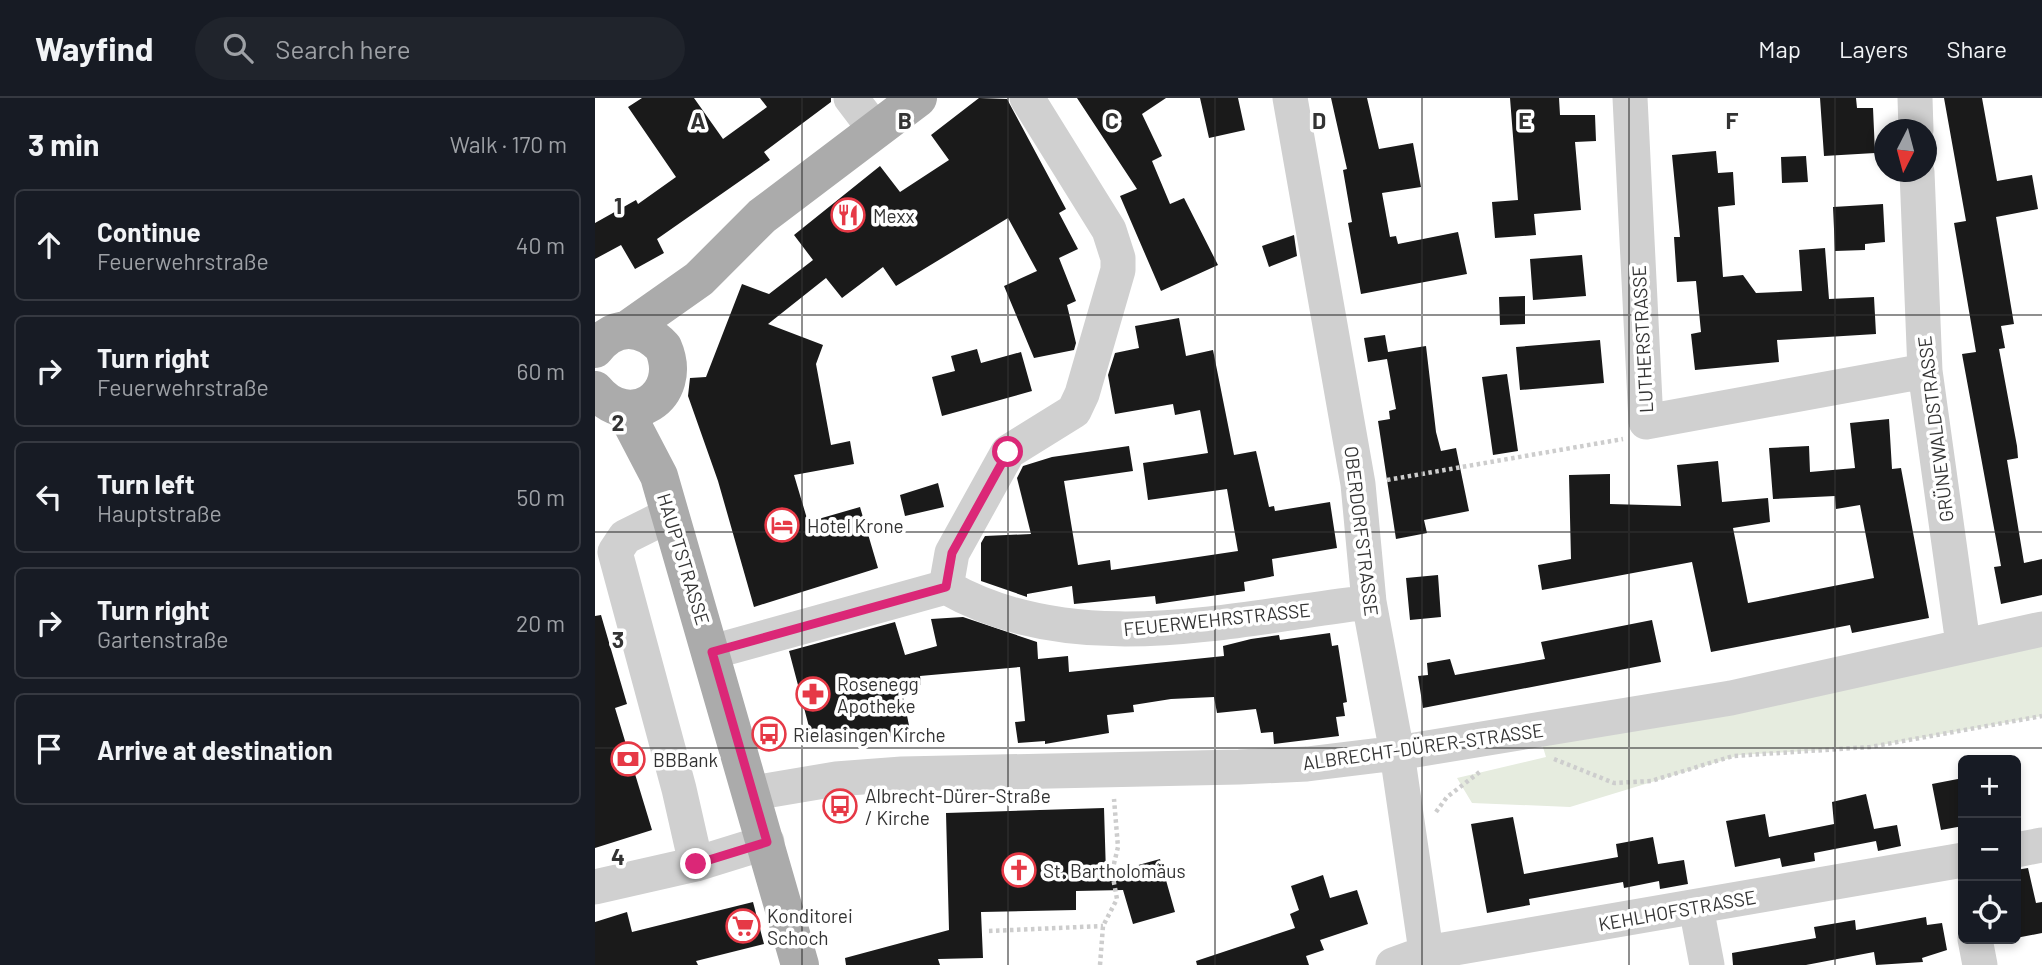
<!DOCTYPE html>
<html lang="en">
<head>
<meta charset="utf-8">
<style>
	body { margin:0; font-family:Barlow,sans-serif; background:#20242c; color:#f1f3f6 }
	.controls { position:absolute; right:21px; bottom:21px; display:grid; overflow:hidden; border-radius:10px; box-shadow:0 4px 10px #0003 }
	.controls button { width:63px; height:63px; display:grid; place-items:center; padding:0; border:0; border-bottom:2px solid #363941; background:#171b24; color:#f1f3f6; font:35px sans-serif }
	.compass { position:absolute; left:1279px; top:21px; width:63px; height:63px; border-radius:50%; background:#171b24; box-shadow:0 4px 10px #0003; rotate:186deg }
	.stop { position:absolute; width:21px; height:21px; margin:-16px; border:5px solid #db2777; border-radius:50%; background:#fff }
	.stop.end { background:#db2777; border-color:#fff; box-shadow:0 2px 7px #0008 }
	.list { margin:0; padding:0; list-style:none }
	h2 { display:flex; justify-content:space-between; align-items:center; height:91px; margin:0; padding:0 28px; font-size:30px }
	h2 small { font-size:23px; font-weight:400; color:#9ea1a6 }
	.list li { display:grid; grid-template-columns:46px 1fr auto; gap:21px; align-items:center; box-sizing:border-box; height:112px; margin:0 14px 14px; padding:0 14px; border:2px solid #363941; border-radius:10px }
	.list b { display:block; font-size:26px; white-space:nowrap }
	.list p { margin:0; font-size:23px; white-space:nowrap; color:#9ea1a6 }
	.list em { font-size:23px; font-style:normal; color:#9ea1a6 }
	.icon { flex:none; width:38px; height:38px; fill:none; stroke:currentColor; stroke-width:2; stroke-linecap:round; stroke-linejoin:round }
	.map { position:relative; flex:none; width:1447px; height:867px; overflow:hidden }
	header { display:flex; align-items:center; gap:42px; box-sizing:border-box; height:98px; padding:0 35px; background:#171b24; border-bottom:2px solid #363941 }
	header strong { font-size:33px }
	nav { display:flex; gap:38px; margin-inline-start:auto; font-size:24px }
	.search { width:490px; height:63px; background:#20242c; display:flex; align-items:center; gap:18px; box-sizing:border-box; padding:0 24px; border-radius:38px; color:#9ea1a6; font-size:26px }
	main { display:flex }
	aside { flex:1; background:#171b24 }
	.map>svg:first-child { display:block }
	.green { fill:#e6ecdf }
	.building { fill:#1a1a1a }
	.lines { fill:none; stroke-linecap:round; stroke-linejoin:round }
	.path { stroke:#cdcdcd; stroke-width:4.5; stroke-dasharray:3.5 3.5; stroke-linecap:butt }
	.minor { stroke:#d0d0d0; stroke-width:35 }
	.major { stroke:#ababab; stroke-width:38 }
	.route { stroke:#db2777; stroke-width:9 }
	.grid { fill:none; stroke:#333; stroke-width:2; stroke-opacity:0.55 }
	.labels { text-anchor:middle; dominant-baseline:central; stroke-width:7; stroke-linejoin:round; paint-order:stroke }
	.poi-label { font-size:19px; fill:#333; stroke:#fff; text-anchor:start }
	.street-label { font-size:19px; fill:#333; stroke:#fff }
	.grid-label { font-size:23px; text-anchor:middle; font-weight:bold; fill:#333; stroke:#fff; stroke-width:7; stroke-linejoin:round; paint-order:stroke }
</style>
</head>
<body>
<header>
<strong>Wayfind</strong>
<div class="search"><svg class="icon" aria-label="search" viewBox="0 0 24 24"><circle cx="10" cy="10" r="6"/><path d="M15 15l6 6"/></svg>Search here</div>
<nav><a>Map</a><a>Layers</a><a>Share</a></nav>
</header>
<main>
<aside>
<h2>3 min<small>Walk · 170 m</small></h2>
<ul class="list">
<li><svg class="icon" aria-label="ahead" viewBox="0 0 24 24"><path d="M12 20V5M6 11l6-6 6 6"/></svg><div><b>Continue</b><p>Feuerwehrstraße</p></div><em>40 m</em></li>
<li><svg class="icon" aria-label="right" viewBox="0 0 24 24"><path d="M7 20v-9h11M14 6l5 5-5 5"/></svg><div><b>Turn right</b><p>Feuerwehrstraße</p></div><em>60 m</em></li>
<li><svg class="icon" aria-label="left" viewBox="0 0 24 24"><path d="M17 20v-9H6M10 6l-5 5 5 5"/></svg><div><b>Turn left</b><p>Hauptstraße</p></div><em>50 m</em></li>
<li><svg class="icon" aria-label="right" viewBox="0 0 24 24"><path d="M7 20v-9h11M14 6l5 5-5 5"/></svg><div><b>Turn right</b><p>Gartenstraße</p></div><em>20 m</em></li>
<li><svg class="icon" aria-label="arrive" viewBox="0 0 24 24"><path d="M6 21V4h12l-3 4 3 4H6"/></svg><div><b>Arrive at destination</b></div></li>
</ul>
</aside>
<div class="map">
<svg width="1447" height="867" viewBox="0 0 1447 867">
	<rect width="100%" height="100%" fill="#fff"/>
	<path class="green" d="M1447 547V618L1275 649 1145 657 975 709 877 705 862 680 951 659 947 646Z"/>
	<path class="building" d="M47 0H99L128 41 172 9 165 0H236V4L169 54 175 62 62 141 69 155 40 171 26 147 0 161V125L41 102 43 106 81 79 33 9Z
		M384 0 412 1 471 111 464 115 483 151 464 160 481 203 472 207 481 245 479 252 439 260 409 188 442 173 413 120 301 188 288 169 247 200 231 180 173 226 228 247 221 266 236 347 255 343 259 366 199 377 213 424 265 409 283 470 159 509 123 383 93 298 95 280 111 279 147 186 174 196 218 162 199 137 285 68 305 94 354 62 336 37Z
		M482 0H571L547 16 567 58 557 63 575 106 589 100 623 167 566 193 525 98 542 91Z
		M605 0H643L650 32 614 40Z
		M736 0H772L784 51 818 45 826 89 787 95 795 139 801 138 803 146 863 134 872 176 766 196 753 125 757 124 748 72 752 71Z
		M915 0H964L965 17H1000L1001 43 980 44 986 112 939 116 941 137 900 140 897 104 923 102Z
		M1225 0H1261L1262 10H1278L1280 55 1229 58Z
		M1349 0H1387L1402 83 1437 77 1443 111 1401 119 1419 226 1406 228 1410 250 1404 251 1422 348 1423 360 1412 362 1429 465 1447 461V497L1406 506 1399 469 1406 468 1367 256 1381 254 1359 125 1371 123Z
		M1121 53 1123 75 1138 74 1140 107 1123 109 1128 179 1148 177 1161 195 1207 193 1204 152 1230 150 1234 201 1279 199 1281 236 1182 242 1184 264 1100 272 1096 236 1106 234 1101 183 1082 184 1079 139H1085L1077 57Z
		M1211 58 1213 84 1187 85 1186 59Z
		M1288 106 1290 144 1270 146V152L1240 153 1238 109Z
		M699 137 702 158 674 169 667 148Z
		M987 157 991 198 938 202 935 161Z
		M930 198V226L905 227 904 199Z
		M584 220 591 258 618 252 639 357 661 353 674 409 679 408 680 413 735 404 742 450 677 461 679 478 649 484 650 493 561 506 560 498 479 506 477 488 432 496V499L386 483V445L390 438 436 436 422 380 428 368 457 359 534 348 538 373 469 383 483 467 515 462 516 472 643 453 632 391 553 402 548 365 613 355 605 312 580 317 578 306 520 316 513 277 520 255 544 250 540 228Z
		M790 237 793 254 831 248 841 334 846 353 861 350 874 413 829 422 832 435 801 441 783 323 795 321 794 313 801 311 792 261 773 264 769 240Z
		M1005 242 1009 285 925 292 921 249Z
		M382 251 386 265 426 254 437 293 347 318 337 279 360 273 356 258Z
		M912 276 923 353 898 357 887 279Z
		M1294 321 1297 371 1306 370 1334 520 1257 535 1255 527 1116 554 1097 464 947 492 943 467 976 461 974 377 1015 376V406L1086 408 1082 367 1123 363 1127 404 1173 400 1175 424 1138 430 1153 505 1279 480 1265 407 1241 411 1240 398 1178 401 1174 350 1214 348 1215 374 1260 370 1255 325Z
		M343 385 349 409 310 418 305 397Z
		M843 477 846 519 815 522 811 480Z
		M6 517 32 606 20 610 57 732 0 750V518Z
		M368 519 442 544 443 561 473 558 474 574 629 558 628 548 656 541 684 537 685 542 735 535 737 548 743 547 752 604 748 605 750 618 741 619 744 638 679 646 678 634 666 635 661 611 622 615 619 599 576 601 538 607 539 614 512 617 514 635 450 646V643L423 645 420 624 430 623 425 569 325 578 326 587 306 589 316 637 218 644 194 553 300 524 310 557 342 548 336 521Z
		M1057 522 1066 564 828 610 823 578 833 577 832 565 855 561 860 577 950 561 946 544Z
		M1368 680V728L1346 732 1337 686Z
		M1271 696 1279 731 1302 727 1306 748 1283 753 1281 743 1219 755 1220 763 1187 769 1185 760 1140 769 1131 723 1170 716 1174 739 1239 726 1237 704Z
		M509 710 511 776 565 761 580 814 538 826 528 792 481 793V812L386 814 388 860 343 861 345 867H251L250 860 354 832 351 715Z
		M918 719 929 776 1023 759 1021 746 1058 739 1063 766 1089 762 1093 786 1065 791 1064 783 1029 790 1028 784 934 801 935 807 892 815 876 726Z
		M1433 770 1441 805 1447 804V835L1421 840V772Z
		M728 777 735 800 762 792 773 826 725 842 729 852 711 858 714 867H602L601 863 700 830 695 816 704 812 696 788Z
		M158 804 169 846 101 863 103 867H0V824L32 814 37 834Z
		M1331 819 1332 827 1347 825 1352 852 1327 860 1328 864 1281 867 1279 854 1211 867H1138L1137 855 1221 840 1219 829 1260 822 1261 832Z"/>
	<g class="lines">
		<path class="path" d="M792 382 1028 341
			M959 661 1019 685 1056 683 1138 658 1275 649 1447 618
			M841 714 852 699 886 673
			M394 833 508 828
			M505 867 508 828 522 801 517 774 523 749 519 701"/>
		<path class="minor" d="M256 0 281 33
			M695 0 763 386 774 504 802 655 833 867
			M1035 0 1051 324 1330 273
			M1320 0 1321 32
			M1322 74 1330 273 1368 546
			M76 416 30 439 20 454 84 691 101 766
			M351 489 357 455 413 354 479 313 487 296 523 172V160L514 132 432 0
			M117 554 351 489C479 562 636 521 774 504
			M158 695 241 681 307 676 644 669 712 666 802 655 1136 600 1447 531
			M1421 752 1447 747
			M0 789 101 766 172 744
			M1101 809 1112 867
			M1380 841 1385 867
			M798 867 831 855 1368 762"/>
		<path class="major" d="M33 231 104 181 167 118 323 0
			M0 251C20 225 47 227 68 249 90 299 34 334 0 292
			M29 311 64 378 205 867"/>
	</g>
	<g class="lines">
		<path class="route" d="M101 766 172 744 117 554 351 489 357 455 413 354"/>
	</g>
	<path class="grid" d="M207 0V867M413 0V867M620 0V867M827 0V867M1034 0V867M1240 0V867M0 217H1447M0 434H1447M0 650H1447"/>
	<defs>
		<symbol id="restaurant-ring" viewBox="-11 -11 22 22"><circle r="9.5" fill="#fff" stroke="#e63946" stroke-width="1.5"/><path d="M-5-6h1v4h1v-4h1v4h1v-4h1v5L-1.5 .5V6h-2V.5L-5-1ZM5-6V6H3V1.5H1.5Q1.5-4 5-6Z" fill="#e63946"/></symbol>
		<symbol id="hotel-ring" viewBox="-11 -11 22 22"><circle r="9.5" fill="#fff" stroke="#e63946" stroke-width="1.5"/><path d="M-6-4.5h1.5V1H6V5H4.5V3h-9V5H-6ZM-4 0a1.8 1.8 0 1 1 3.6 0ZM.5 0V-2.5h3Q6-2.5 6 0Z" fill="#e63946"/></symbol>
		<symbol id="pharmacy-ring" viewBox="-11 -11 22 22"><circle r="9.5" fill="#fff" stroke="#e63946" stroke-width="1.5"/><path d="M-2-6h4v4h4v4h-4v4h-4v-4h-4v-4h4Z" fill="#e63946"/></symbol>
		<symbol id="bus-ring" viewBox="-11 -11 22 22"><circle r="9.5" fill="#fff" stroke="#e63946" stroke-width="1.5"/><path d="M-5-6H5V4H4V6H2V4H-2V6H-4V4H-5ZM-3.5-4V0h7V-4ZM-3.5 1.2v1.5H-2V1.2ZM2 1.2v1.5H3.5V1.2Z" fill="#e63946"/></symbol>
		<symbol id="bank-ring" viewBox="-11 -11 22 22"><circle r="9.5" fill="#fff" stroke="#e63946" stroke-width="1.5"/><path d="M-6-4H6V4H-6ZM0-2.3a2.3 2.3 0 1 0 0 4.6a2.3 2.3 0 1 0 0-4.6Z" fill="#e63946"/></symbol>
		<symbol id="church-ring" viewBox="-11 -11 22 22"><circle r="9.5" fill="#fff" stroke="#e63946" stroke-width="1.5"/><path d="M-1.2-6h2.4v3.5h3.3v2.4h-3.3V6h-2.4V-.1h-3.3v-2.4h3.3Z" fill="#e63946"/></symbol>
		<symbol id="supermarket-ring" viewBox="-11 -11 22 22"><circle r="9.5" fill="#fff" stroke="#e63946" stroke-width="1.5"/><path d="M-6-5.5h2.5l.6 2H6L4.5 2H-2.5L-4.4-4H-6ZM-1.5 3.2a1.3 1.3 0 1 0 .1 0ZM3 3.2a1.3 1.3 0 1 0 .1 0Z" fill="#e63946"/></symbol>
	</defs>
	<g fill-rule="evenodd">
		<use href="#restaurant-ring" x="234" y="98" width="38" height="38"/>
		<use href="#hotel-ring" x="168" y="408" width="38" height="38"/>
		<use href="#pharmacy-ring" x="199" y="577" width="38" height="38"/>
		<use href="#bus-ring" x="155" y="617" width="38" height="38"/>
		<use href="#bank-ring" x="14" y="642" width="38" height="38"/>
		<use href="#bus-ring" x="226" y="689" width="38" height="38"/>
		<use href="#church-ring" x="405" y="753" width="38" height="38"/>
		<use href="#supermarket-ring" x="129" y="809" width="38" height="38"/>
	</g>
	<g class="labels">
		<g class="poi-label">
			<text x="278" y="117">Mexx</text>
			<text x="212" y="427">Hotel Krone</text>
			<text x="242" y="585">Rosenegg<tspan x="242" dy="22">Apotheke</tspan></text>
			<text x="198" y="636">Rielasingen Kirche</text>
			<text x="58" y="661">BBBank</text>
			<text x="270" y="697">Albrecht-Dürer-Straße<tspan x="270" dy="22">/ Kirche</tspan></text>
			<text x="448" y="772">St. Bartholomäus</text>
			<text x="172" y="817">Konditorei<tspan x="172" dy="22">Schoch</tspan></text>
		</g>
		<g class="street-label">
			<text transform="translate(1047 241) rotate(-93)">LUTHERSTRASSE</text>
			<text transform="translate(1340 331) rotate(-97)">GRÜNEWALDSTRASSE</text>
			<text transform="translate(767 433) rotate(83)">OBERDORFSTRASSE</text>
			<text transform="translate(89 461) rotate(73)">HAUPTSTRASSE</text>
			<text transform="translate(622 521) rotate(-6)">FEUERWEHRSTRASSE</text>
			<text transform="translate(828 648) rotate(-8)">ALBRECHT-DÜRER-STRASSE</text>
			<text transform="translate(1082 812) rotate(-10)">KEHLHOFSTRASSE</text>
		</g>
	</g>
	<g class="grid-label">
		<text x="103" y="31">A</text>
		<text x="310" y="31">B</text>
		<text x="517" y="31">C</text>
		<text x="724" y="31">D</text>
		<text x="930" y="31">E</text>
		<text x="1137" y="31">F</text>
		<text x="23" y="116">1</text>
		<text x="23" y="333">2</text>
		<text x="23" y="550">3</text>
		<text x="23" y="767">4</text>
	</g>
</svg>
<div class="controls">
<button>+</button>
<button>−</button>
<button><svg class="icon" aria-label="locate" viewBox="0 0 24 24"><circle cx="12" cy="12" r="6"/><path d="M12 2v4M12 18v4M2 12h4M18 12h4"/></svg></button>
</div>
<svg class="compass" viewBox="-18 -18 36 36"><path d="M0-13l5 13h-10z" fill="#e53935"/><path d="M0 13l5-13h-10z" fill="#9ea1a6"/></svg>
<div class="stop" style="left:413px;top:354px"></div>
<div class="stop end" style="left:101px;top:766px"></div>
</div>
</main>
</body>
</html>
